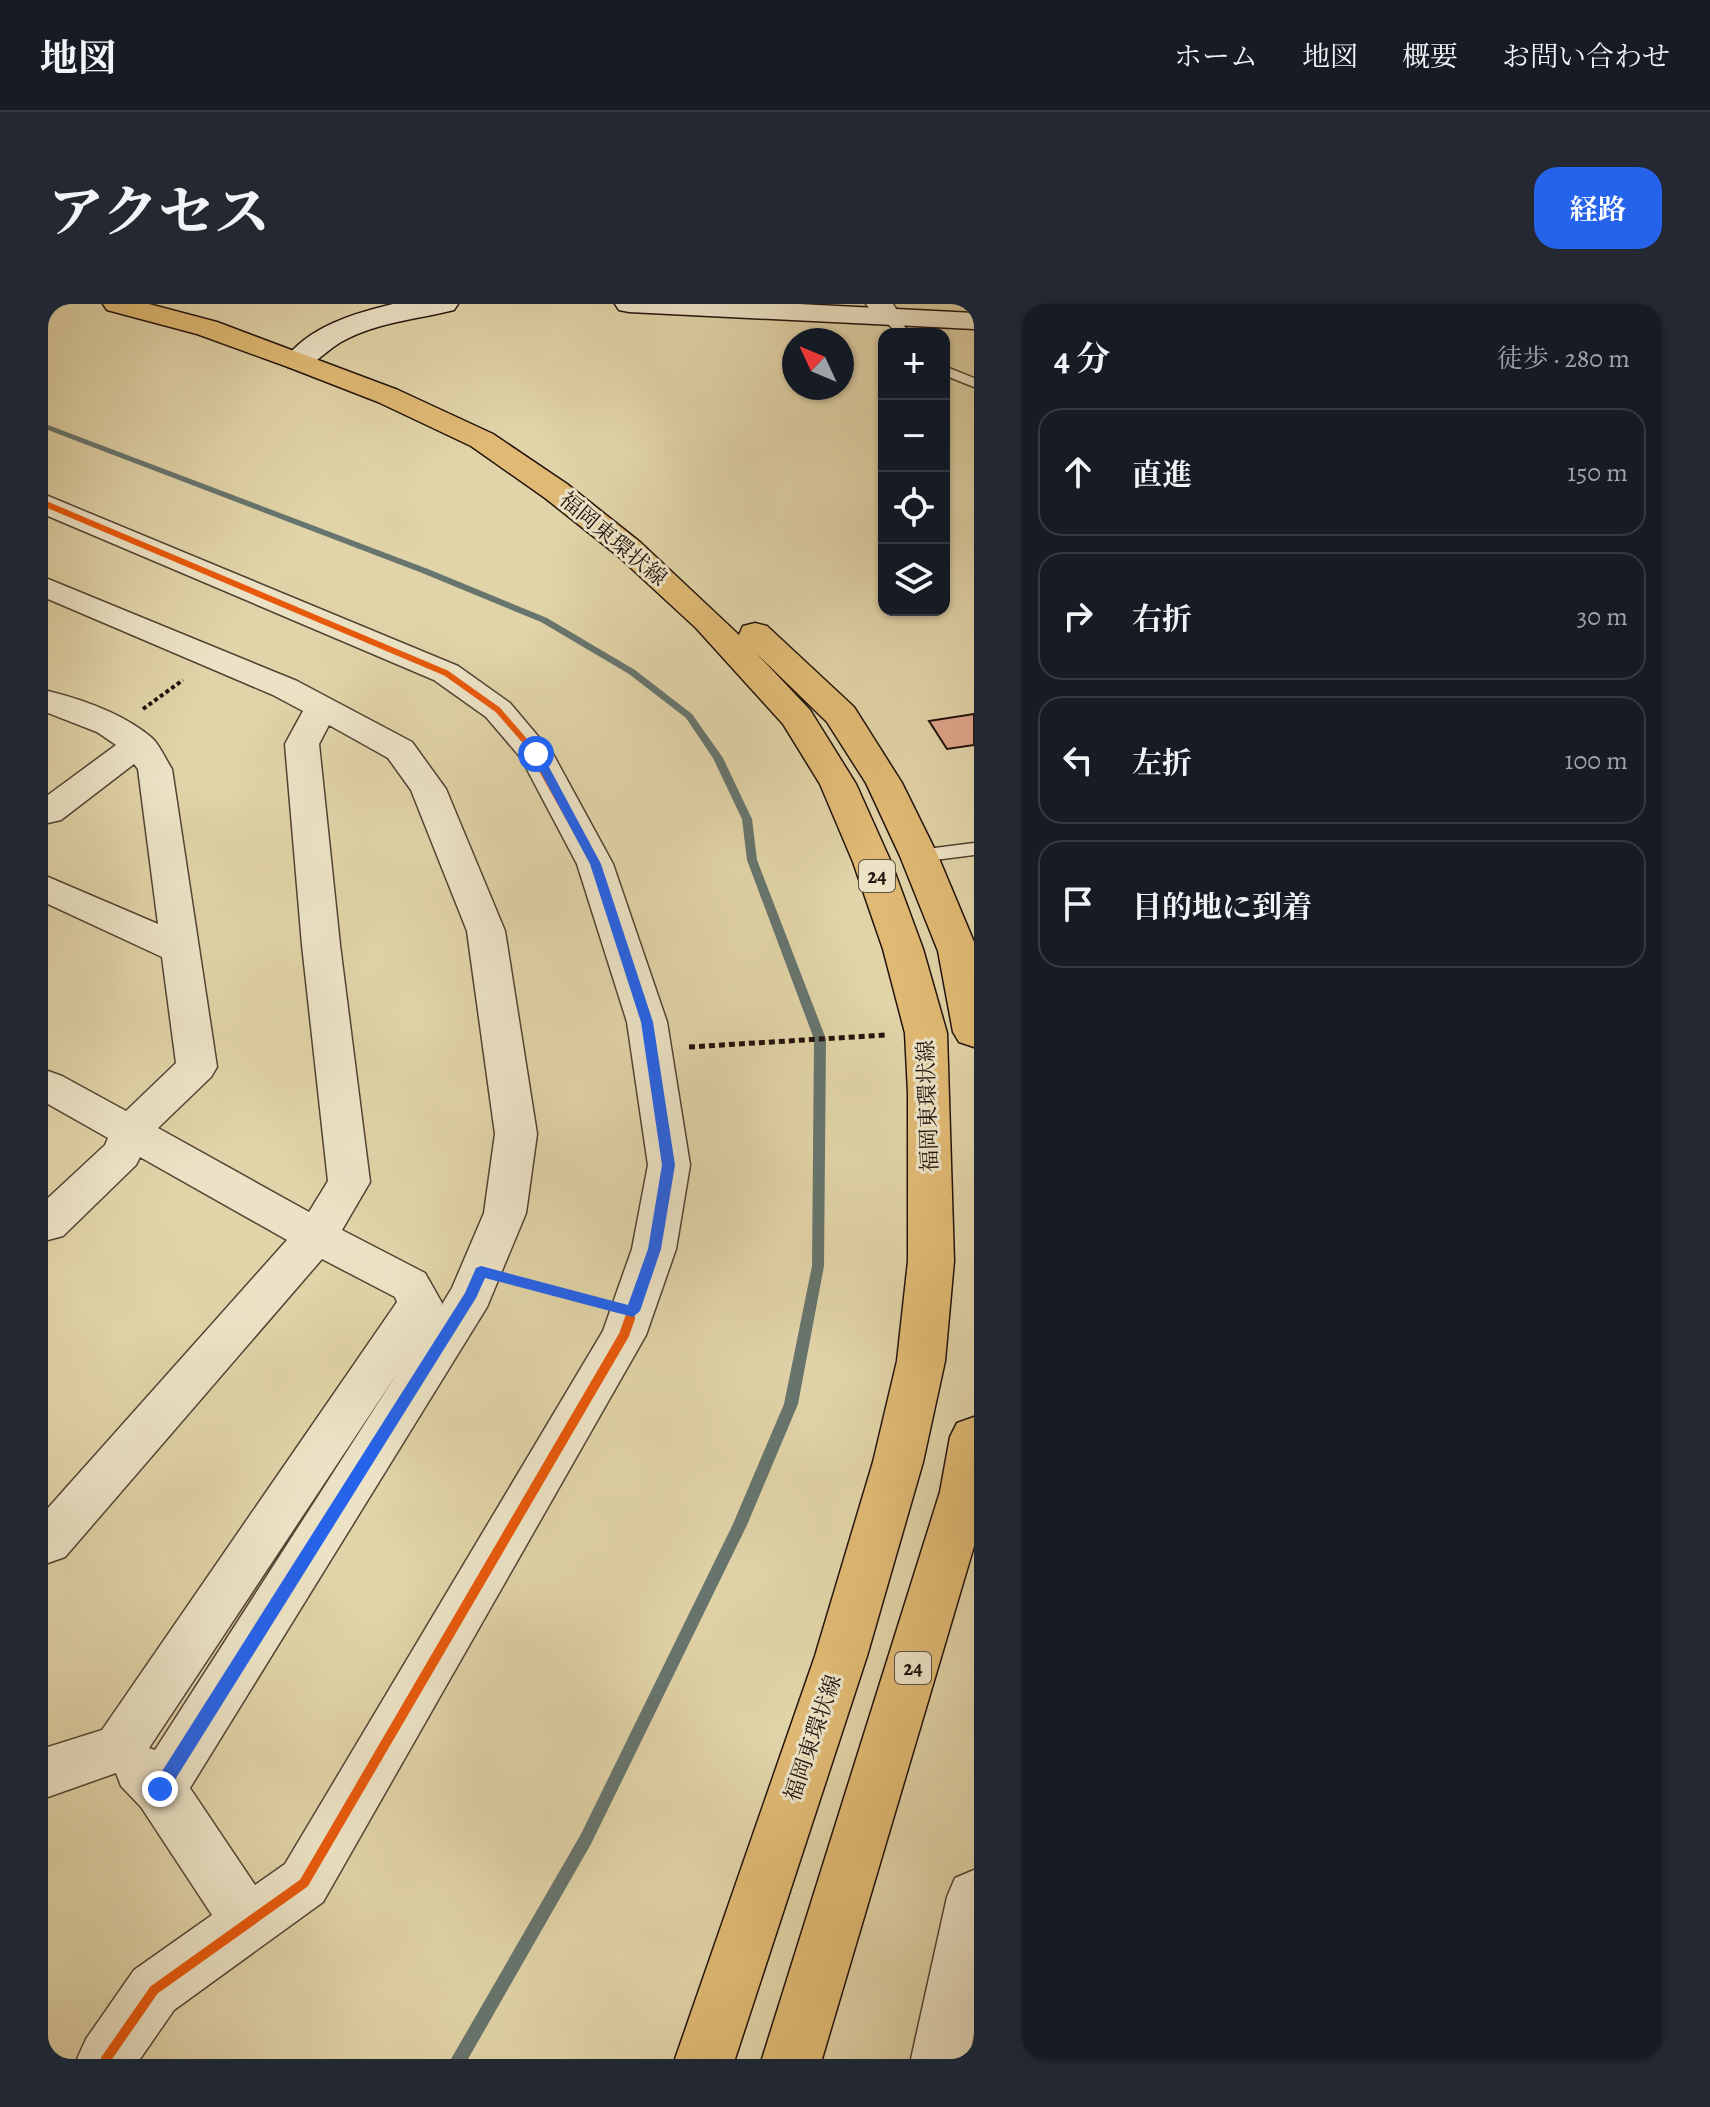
<!DOCTYPE html>
<html lang="ja">
<head>
<meta charset="utf-8">
<style>
	body { margin:0; font-family:Alegreya,"Noto Serif JP",serif; background:#242831; color:#f1f3f6 }
	.controls { position:absolute; right:24px; top:24px; display:grid; overflow:hidden; border-radius:16px; box-shadow:0 2px 6px #0004 }
	.controls button { width:72px; height:72px; display:grid; place-items:center; padding:0; border:0; border-bottom:2px solid #363941; background:#171b24; color:#f1f3f6; font:40px sans-serif }
	.compass { position:absolute; left:734px; top:24px; width:72px; height:72px; border-radius:50%; background:#171b24; box-shadow:0 2px 6px #0004; rotate:314deg }
	.stop { position:absolute; width:24px; height:24px; margin:-18px; border:6px solid #2563eb; border-radius:50%; background:#fff }
	.stop.end { background:#2563eb; border-color:#fff; box-shadow:0 2px 8px #0008 }
	.list { margin:0; padding:0; list-style:none }
	h2 { display:flex; justify-content:space-between; align-items:center; height:104px; margin:0; padding:0 32px; font-size:34px }
	h2 small { font-size:26px; font-weight:400; color:#9ea1a6 }
	.list li { display:grid; grid-template-columns:52px 1fr auto; gap:24px; align-items:center; box-sizing:border-box; height:128px; margin:0 16px 16px; padding:0 16px; border:2px solid #363941; border-radius:24px }
	.list b { display:block; font-size:30px; white-space:nowrap }
	.list em { font-size:26px; font-style:normal; color:#9ea1a6 }
	.icon { flex:none; width:44px; height:44px; fill:none; stroke:currentColor; stroke-width:2; stroke-linecap:round; stroke-linejoin:round }
	.map { position:relative; flex:none; width:926px; height:1755px; overflow:hidden; border-radius:24px }
	header { display:flex; align-items:center; gap:48px; box-sizing:border-box; height:112px; padding:0 40px; background:#171b24; border-bottom:2px solid #363941 }
	header strong { font-size:38px }
	nav { display:flex; gap:44px; margin-inline-start:auto; font-size:28px }
	.intro { display:flex; align-items:center; justify-content:space-between; box-sizing:border-box; height:192px; padding:0 48px }
	h1 { margin:0; font-size:56px }
	.button { padding:20px 36px; border-radius:24px; background:#2563eb; color:#fff; font-size:28px; font-weight:700 }
	main { display:flex; gap:48px; padding:0 48px }
	aside { flex:1; background:#171b24; border-radius:24px; box-shadow:0 2px 6px #0004 }
	.map>svg:first-child { display:block }
	.lines { fill:none; stroke-linecap:round; stroke-linejoin:round }
	.stream { fill:#67756e; fill-rule:evenodd }
	.building { fill:#e0a68c; stroke:#22130d; stroke-width:2 }
	.lane-casing { stroke:#524334; stroke-width:3 }
	.street-casing { stroke:#524334; stroke-width:3 }
	.secondary-casing { stroke:#22130d; stroke-width:3 }
	.primary-casing { stroke:#22130d; stroke-width:3 }
	.path-far1 { stroke:#22130d; stroke-width:4; stroke-dasharray:4 3; stroke-linecap:butt }
	.path { stroke:#22130d; stroke-width:5; stroke-dasharray:6 4; stroke-linecap:butt }
	.lane { fill:#ece3c6; fill-rule:evenodd }
	.street { fill:#ece3c6; fill-rule:evenodd }
	.secondary { fill:#ece3c6; fill-rule:evenodd }
	.primary { fill:#e0ba74; fill-rule:evenodd }
	.cycleway-far2-casing { stroke:#ece3c6; stroke-width:10 }
	.cycleway-far1-casing { stroke:#ece3c6; stroke-width:12 }
	.cycleway-casing { stroke:#ece3c6; stroke-width:15 }
	.cycleway-far2 { stroke:#e8590c; stroke-width:6 }
	.cycleway-far1 { stroke:#e8590c; stroke-width:7 }
	.cycleway { stroke:#e8590c; stroke-width:10 }
	.route { fill:#2563eb }
	.labels { text-anchor:middle; dominant-baseline:central; stroke-width:6; stroke-linejoin:round; paint-order:stroke }
	.shield { fill:#ece3c6; stroke:#5f5144; stroke-width:2 }
	.shield-label { font-size:20px; font-weight:bold; fill:#22130d }
	.street-label { font-size:22px; fill:#22130d; stroke:#ece3c6 }
</style>
</head>
<body>
<header>
<strong>地図</strong>
<nav><a>ホーム</a><a>地図</a><a>概要</a><a>お問い合わせ</a></nav>
</header>
<div class="intro"><h1>アクセス</h1><a class="button">経路</a></div>
<main>
<div class="map">
<svg width="926" height="1755" viewBox="0 0 926 1755">
	<rect width="100%" height="100%" fill="#e1d4a8"/>
	<filter id="stains"><feTurbulence type="fractalNoise" baseFrequency=".0025" numOctaves="4"/><feColorMatrix values="0 0 0 0 .2 0 0 0 0 .09 0 0 0 0 .02 0 0 0 .5 -.17"/></filter>
	<radialGradient id="worn" r=".72"><stop offset=".6" stop-color="#630" stop-opacity="0"/><stop offset="1" stop-color="#630" stop-opacity=".3"/></radialGradient>
	<g class="lines">
		<path class="stream" d="M0 121 380 265 499 314 587 366 644 410 675 454 704 515 709 556 778 735 776 962 750 1100 699 1221 543 1540 420 1755H403L533 1530 685 1220 736 1100 764 962 766 735 699 556 694 515 665 454 638 414 581 370 493 318 374 269 0 126Z"/>
	</g>
	<path class="building" d="M926 410V441L899 445 881 417Z"/>
	<g class="lines">
		<defs>
			<path id="lane" d="M834 8H844L863 30H850L834 14Z
				M896 62 926 74V83L896 71Z
				M926 539V551L871 558 862 552 871 546Z"/>
			<path id="street" d="M818 0H845L852 11 848 17H830Z
				M0 192 410 362 462 399 505 450 565 560 619 718 642 861 628 945 598 1031 275 1598 126 1706 92 1755H29L38 1735 86 1666 164 1611 93 1503 73 1482 68 1469 0 1493V1443L54 1426 349 998 347 993 274 955 17 1253 0 1259V1204L239 936 92 853 88 861 15 932 0 936V894L57 841 60 834 0 800V767L14 772 78 807 128 759 114 653 0 600V573L110 620 90 465 86 460 13 516 0 519V491L68 441 49 428 0 409V387C36 396 76 410 104 434 111 440 118 456 124 465L169 763 163 773 110 824 261 908 280 877 254 641 237 440 255 407 225 391 0 295V275L249 377 364 438 398 485 457 627 489 830 478 909 439 1003 142 1484 207 1581 237 1560 555 1027 584 945 600 861 579 718 529 560 473 454 438 413 386 376 0 212ZM281 421 340 454 363 486 419 627 447 830 436 909 404 984 393 1002 394 999 377 969 294 926 322 878 292 641 271 440ZM350 1068 107 1446 101 1444Z
				M926 1566V1729L921 1755H863L899 1593 907 1574Z"/>
			<path id="secondary" d="M345 0H410L406 6C366 16 329 18 293 38 274 49 262 69 240 63L236 57C259 23 307 9 345 0Z
				M567 0H751L926 9V25L581 8 571 6Z"/>
			<path id="primary" d="M55 0H101L169 18 350 86 445 130 519 180 592 238 691 331 695 322 707 319 719 322 806 403 854 479 890 552 926 638V743L911 738 905 728 890 647 852 552 818 479 779 418 708 349 762 406 808 480 843 558 875 645 899 729 906 957 897 1057 875 1158 819 1352 687 1755H627L767 1352 825 1158 849 1057 860 957V789L857 729 835 645 805 558 772 480 735 420 648 324 570 252 497 194 423 142 330 98 240 63 149 30 59 6Z
				M926 1113V1242L774 1755H714L892 1188 902 1133 909 1119Z"/>
		</defs>
		<use href="#lane" class="lane-casing"/>
		<use href="#street" class="street-casing"/>
		<use href="#secondary" class="secondary-casing"/>
		<use href="#primary" class="primary-casing"/>
		<path class="path-far1" d="M95 405 135 376"/>
		<path class="path" d="M641 743 838 731
			M468 977 544 996"/>
		<use href="#lane" class="lane"/>
		<use href="#street" class="street"/>
		<use href="#secondary" class="secondary"/>
		<use href="#primary" class="primary"/>
		<defs>
			<path id="cycleway-far2" d="M0 201 398 369 450 406 483 444"/>
			<path id="cycleway-far1" d="M481 442 547 560 599 718 621 861 606 945 581 1016"/>
			<path id="cycleway" d="M58 1755 106 1686 256 1579 576 1031 582 1014"/>
		</defs>
		<use href="#cycleway-far2" class="cycleway-far2-casing"/>
		<use href="#cycleway-far1" class="cycleway-far1-casing"/>
		<use href="#cycleway" class="cycleway-casing"/>
		<use href="#cycleway-far2" class="cycleway-far2"/>
		<use href="#cycleway-far1" class="cycleway-far1"/>
		<use href="#cycleway" class="cycleway"/>
	</g>
	<path class="route" d="M485 448 494 450 553 560 605 718 627 861 613 945 592 1007 585 1013 437 974 428 994 118 1490 112 1493 104 1485 106 1480 417 989 428 964 433 962 580 1001 600 945 614 861 593 718 542 560 483 450Z"/>
	<g class="labels">
		<g class="shield">
			<rect x="811" y="556" width="36" height="32" rx="6"/>
			<rect x="847" y="1348" width="36" height="32" rx="6"/>
		</g>
		<g class="shield-label">
			<text x="829" y="572">24</text>
			<text x="865" y="1364">24</text>
		</g>
		<g class="street-label">
			<text transform="translate(565 235) rotate(40)">福岡東環状線</text>
			<text transform="translate(880 802) rotate(-92)">福岡東環状線</text>
			<text transform="translate(765 1434) rotate(-71)">福岡東環状線</text>
		</g>
	</g>
	<rect width="100%" height="100%" filter="url(#stains)"/>
	<rect width="100%" height="100%" fill="url(#worn)"/>
</svg>
<div class="controls">
<button>+</button>
<button>−</button>
<button><svg class="icon" aria-label="locate" viewBox="0 0 24 24"><circle cx="12" cy="12" r="6"/><path d="M12 2v4M12 18v4M2 12h4M18 12h4"/></svg></button>
<button><svg class="icon" aria-label="layers" viewBox="0 0 24 24"><path d="M12 4l9 5-9 5-9-5zM3 14l9 5 9-5"/></svg></button>
</div>
<svg class="compass" viewBox="-18 -18 36 36"><path d="M0-13l5 13h-10z" fill="#e53935"/><path d="M0 13l5-13h-10z" fill="#9ea1a6"/></svg>
<div class="stop" style="left:488px;top:450px"></div>
<div class="stop end" style="left:112px;top:1485px"></div>
</div>
<aside>
<h2>4 分<small>徒歩 · 280 m</small></h2>
<ul class="list">
<li><svg class="icon" aria-label="ahead" viewBox="0 0 24 24"><path d="M12 20V5M6 11l6-6 6 6"/></svg><div><b>直進</b></div><em>150 m</em></li>
<li><svg class="icon" aria-label="right" viewBox="0 0 24 24"><path d="M7 20v-9h11M14 6l5 5-5 5"/></svg><div><b>右折</b></div><em>30 m</em></li>
<li><svg class="icon" aria-label="left" viewBox="0 0 24 24"><path d="M17 20v-9H6M10 6l-5 5 5 5"/></svg><div><b>左折</b></div><em>100 m</em></li>
<li><svg class="icon" aria-label="arrive" viewBox="0 0 24 24"><path d="M6 21V4h12l-3 4 3 4H6"/></svg><div><b>目的地に到着</b></div></li>
</ul>
</aside>
</main>
</body>
</html>
